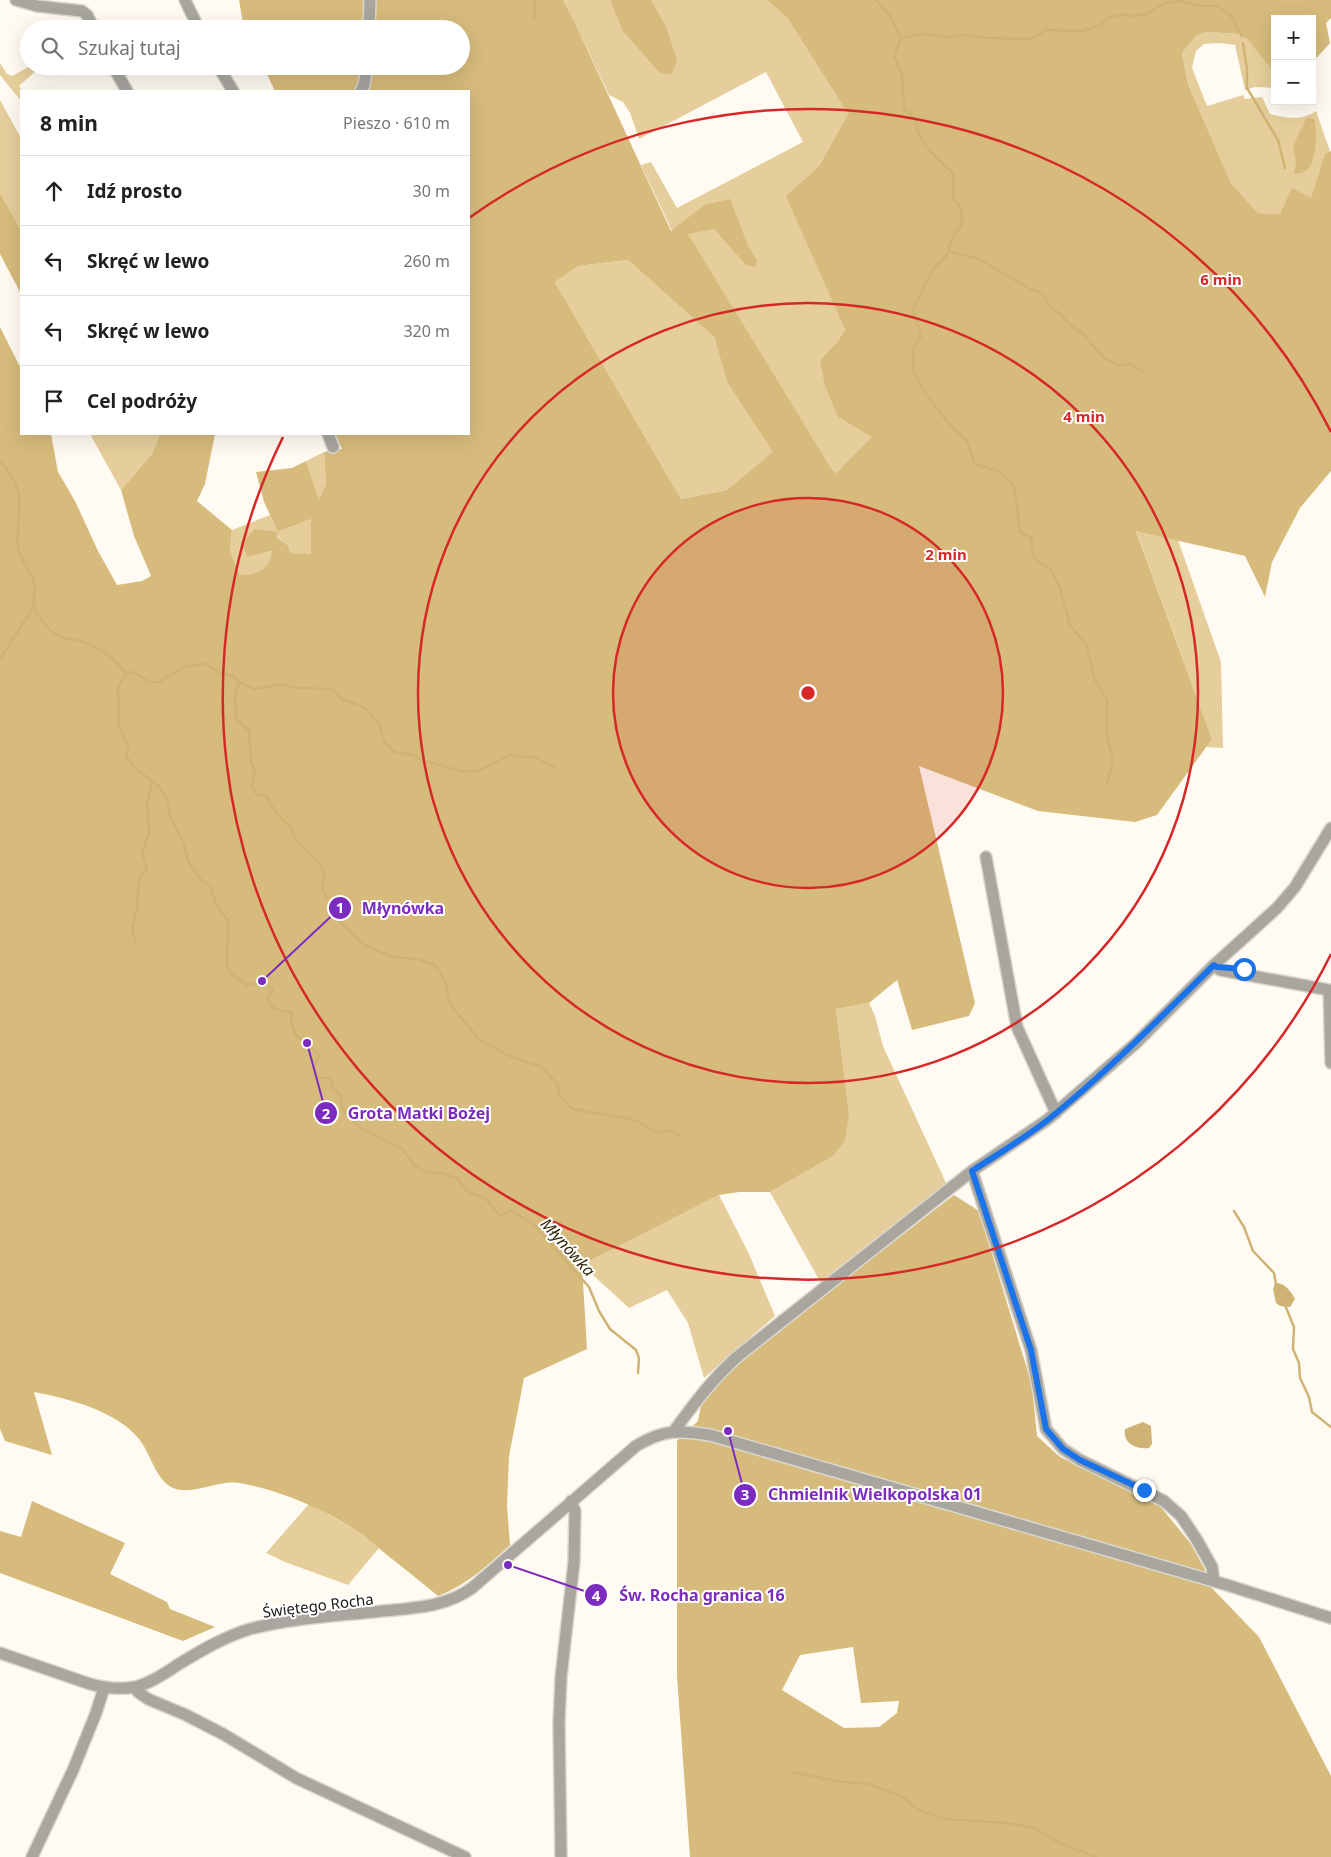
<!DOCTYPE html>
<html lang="pl">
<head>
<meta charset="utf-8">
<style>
	body { margin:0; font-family:"Noto Sans",sans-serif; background:#f2f2f2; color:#202124 }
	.controls { position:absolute; right:15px; top:15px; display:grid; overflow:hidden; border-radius:0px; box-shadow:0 5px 20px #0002 }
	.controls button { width:45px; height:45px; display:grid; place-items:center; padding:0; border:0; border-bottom:1px solid #e0e0e0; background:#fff; color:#202124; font:25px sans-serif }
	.stop { position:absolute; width:15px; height:15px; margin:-11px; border:4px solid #1a73e8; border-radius:50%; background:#fff }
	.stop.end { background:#1a73e8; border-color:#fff; box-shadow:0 1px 5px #0008 }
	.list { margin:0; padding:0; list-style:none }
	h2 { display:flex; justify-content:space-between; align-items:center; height:65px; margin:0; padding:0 20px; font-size:21px }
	h2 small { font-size:16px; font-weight:400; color:#757577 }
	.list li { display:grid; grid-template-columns:32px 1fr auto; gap:15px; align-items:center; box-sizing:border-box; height:70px; padding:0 20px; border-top:1px solid #e0e0e0 }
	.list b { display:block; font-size:19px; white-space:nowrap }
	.list em { font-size:16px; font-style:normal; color:#757577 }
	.icon { flex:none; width:28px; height:28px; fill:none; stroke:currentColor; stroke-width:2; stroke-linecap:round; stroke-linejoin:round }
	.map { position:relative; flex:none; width:1331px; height:1857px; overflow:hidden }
	.search { position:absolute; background:#fff; box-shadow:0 5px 20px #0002; left:20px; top:20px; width:450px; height:55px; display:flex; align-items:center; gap:12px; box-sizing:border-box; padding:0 18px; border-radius:28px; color:#757577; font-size:19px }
	.panel { position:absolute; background:#fff; box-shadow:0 5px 20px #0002; left:20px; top:90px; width:450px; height:345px; border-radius:0px }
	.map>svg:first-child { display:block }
	.green { fill:#e5ce9b }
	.forest { fill:#d7bb7c; fill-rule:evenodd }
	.water { fill:#cfb374 }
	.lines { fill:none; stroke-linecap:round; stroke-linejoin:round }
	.stream { stroke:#cfb374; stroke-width:2.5 }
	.minor-casing { stroke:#dad7ce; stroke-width:14 }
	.minor { stroke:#a9a6a0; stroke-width:11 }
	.route { stroke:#1a73e8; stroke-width:6 }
	.ring { fill:none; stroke:#d62828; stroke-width:2.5 }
	.labels { text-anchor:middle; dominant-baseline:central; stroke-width:4; stroke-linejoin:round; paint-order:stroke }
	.street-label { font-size:15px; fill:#191712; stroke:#fff }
	.water-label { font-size:16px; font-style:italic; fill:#34280a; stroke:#fff }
	.centre { fill:#d62828; stroke:#fff; stroke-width:2.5 }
	.ring-label { font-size:15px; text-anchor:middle; font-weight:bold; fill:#d62828; stroke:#fff; stroke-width:4; stroke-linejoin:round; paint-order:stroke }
	.leader { fill:none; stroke:#7b2cbf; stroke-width:2 }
	.callout-dot { fill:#7b2cbf; stroke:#fff; stroke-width:2 }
	.mark-label { font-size:15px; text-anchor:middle; font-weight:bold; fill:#fff }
	.callout-label { font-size:16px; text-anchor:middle; font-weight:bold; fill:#7b2cbf; stroke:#fff; stroke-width:4; stroke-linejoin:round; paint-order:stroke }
</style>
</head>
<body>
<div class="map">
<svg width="1331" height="1857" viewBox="0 0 1331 1857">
	<rect width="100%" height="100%" fill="#fffbf2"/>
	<path class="green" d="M563 0H610L622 30 666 26 651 0H767L788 19 848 114 819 166 787 196 845 330 837 342 820 360 838 417 873 437 836 473 831 468 687 233 714 229 727 241 757 260 747 243 704 205 672 231 641 165 651 162 677 208 803 142 766 72 639 139 630 113 623 102 609 95 575 23Z
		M1207 32 1239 34 1247 39 1275 74V88L1255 87 1245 90 1235 45 1220 43 1204 44 1196 51 1192 68 1207 106 1243 95 1245 99 1262 97 1270 114C1287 118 1301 121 1316 111L1330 151 1325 153 1311 199 1280 214 1258 213 1231 183 1188 84 1182 53 1196 36Z
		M0 63 7 74 12 76 30 66H38L39 68 19 86 22 91 21 101 0 75Z
		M0 100 21 138V230L0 193Z
		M628 260 714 337 727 382 774 452 727 490 681 499 555 282 578 266Z
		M90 434H158L159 437 152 454 121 490Z
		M324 452 326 484 319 501 306 461Z
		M270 515 278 532 311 519 312 555 290 553 289 546 277 536 278 533 248 557 273 551C271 569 257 575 240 575L230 551 232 530Z
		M1136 530 1178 540 1221 662 1223 748 1206 747 1212 739Z
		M869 1003 875 1016 883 1046 946 1183 822 1285 770 1192 832 1157 849 1113 836 1009Z
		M719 1195 749 1254 775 1316 704 1378 688 1323 667 1290 629 1308 582 1265Z
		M309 1504 357 1530 379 1548 348 1585 285 1562 266 1553Z"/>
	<path class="forest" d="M239 0H563L575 23 671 231 704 205 730 199 747 243 757 260 755 267 746 265 714 229 688 234 831 468 836 473 872 437 838 417 825 386 820 360 837 342 845 330 786 196 819 166 848 114 788 19 767 0H1331V18L1326 23 1330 43 1312 63V19H1275V74L1247 39 1239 34 1207 32 1196 36 1182 53 1188 84 1231 183 1258 213 1280 214 1292 188 1311 198 1325 153 1331 151V471L1300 508 1272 562 1265 597 1245 556 1136 531 1212 739 1157 815 1135 822 1038 811 919 766 975 1003 969 1016 912 1030 897 980 869 1003 836 1009 849 1113 845 1141 832 1157 770 1192H739L719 1195 582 1265 587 1349 524 1378 509 1456 507 1506 510 1545C488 1565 467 1585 438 1596 420 1581 401 1566 382 1551 374 1544 365 1536 356 1530 321 1508 281 1491 240 1483 218 1479 193 1496 173 1488 155 1479 151 1454 139 1439 117 1411 67 1398 34 1392L52 1455 5 1441 0 1429V327L21 369V434H51L58 472 75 501 98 551 117 585 142 581 151 576 134 536 121 490 152 454 159 437 158 434H215L205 484 197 501 232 530 230 551 240 575C256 575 271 569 272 551L248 557 241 543 255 529 278 532 264 502 256 472 292 468 306 461 319 500 326 484 324 452 342 449 335 434H469V91H275L263 66H461V29H244ZM628 260 714 337 727 382 773 452 727 490 681 499 555 282 578 266ZM311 519V554L290 553 289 546 277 537 278 532Z
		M610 0H651L666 26 677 61 671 75 659 72 622 30Z
		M1307 117 1315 120C1317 133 1317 162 1306 171 1302 173 1299 173 1294 174L1296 163 1293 145Z
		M0 193 21 230V294L0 254Z
		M954 1195 979 1211 1032 1385 1037 1436 1060 1457 1160 1506 1191 1544 1204 1568 1211 1587 1259 1637 1331 1776V1857H690L677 1676V1441L698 1421 702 1401 722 1378 788 1323ZM853 1647 861 1703 899 1701 897 1713 879 1727 844 1728 782 1690 800 1655Z
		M32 1501 125 1543 110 1574 167 1602 170 1609 215 1627 183 1641 0 1573V1531L21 1537Z"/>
	<path class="water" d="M1275 1283C1284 1282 1291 1291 1295 1299L1290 1307 1280 1306 1276 1303 1273 1289Z
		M1143 1422 1151 1426 1152 1444 1149 1448C1137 1450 1122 1443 1125 1429Z"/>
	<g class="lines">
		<path class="stream" d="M876 0 889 15 901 38 894 56 902 74 904 109 915 119 919 135 928 149 953 173V198L961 208 962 224 952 239 947 255 932 270 913 310 921 336 913 349V370L923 390 949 424 967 441 975 464 1001 472 1014 487 1020 532 1031 537 1034 558 1050 569 1059 585 1070 625 1086 644 1095 680 1107 700V733L1113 763 1107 784
			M534 18 535 0
			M901 38 920 34 948 37 968 35 987 38 1030 39 1046 30 1083 31 1101 25 1110 17 1124 14 1134 16 1147 14 1163 4 1180 1 1201 6H1217L1231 16 1242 36
			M1243 43 1247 69V88L1278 140 1285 168
			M948 251 979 259 1030 289 1042 293 1050 306 1060 314 1070 325 1082 333 1105 359 1119 365 1131 364 1144 372
			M0 461C31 496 15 509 18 548 20 561 32 571 34 583 36 591 31 602 35 609 41 620 51 635 64 638 70 640 77 640 83 642 100 648 115 659 126 673L118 688 119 726 128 745 126 756 137 770 158 785 168 801 170 816 184 845 188 861 201 880 211 886C213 900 218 909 228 920L227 965 232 974 247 985 262 981 273 989 268 999 273 1008 285 1012H292C288 1035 303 1042 319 1054L314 1068 317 1078H330L333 1090 341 1095 342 1108 359 1127 402 1149 415 1166 428 1173H442L458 1179 465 1190 486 1199 500 1216 510 1210 532 1223 589 1287 599 1311 610 1329 636 1350 639 1358 638 1373
			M0 659 33 608
			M127 673 133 672 149 682H159L184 667 205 664 220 673 233 676 240 683 235 692 236 718 249 731 251 763 255 772 252 787 257 795 266 796 276 813 290 827 297 842 320 863 324 874 322 888 334 913 343 925 364 945 392 957 418 959 436 966 446 984 448 998 453 1008 480 1040 507 1055 542 1067 558 1085 560 1097 573 1109 626 1118 639 1122 656 1132 671 1131 681 1136
			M240 683 255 689 283 684 295 688 333 689 342 699 365 708 372 715 380 726 384 742 395 752 412 755 425 761 464 772 480 770 511 755 536 758 555 768
			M136 942 132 931 137 908 138 889 140 878 147 868 142 853 149 833 147 804 152 781
			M1234 1211 1244 1227 1253 1251 1274 1273 1276 1284
			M1285 1305 1294 1327 1293 1349 1299 1363 1300 1378 1309 1397 1312 1412 1331 1427
			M792 1772 836 1781 867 1784 902 1796 917 1809 945 1819 1007 1823 1034 1828 1059 1843 1096 1857"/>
		<defs>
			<path id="minor" d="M16 0 37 6 82 11 87 15 94 29
				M185 0 199 29
				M369 29 370 0
				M113 66 127 91
				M218 66 233 91
				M361 91 364 85 367 66
				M328 434 333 447
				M986 857 1017 1027 1056 1113
				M1214 965 1220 970 1329 990 1331 1063
				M972 1171 1031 1350 1046 1429 1063 1449 1080 1460 1164 1501 1181 1516 1197 1540 1212 1567 1214 1581
				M674 1431C694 1404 713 1378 738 1356L972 1171 1047 1120 1136 1043 1214 965 1277 908 1295 887 1331 828
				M0 1653 90 1684C105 1688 119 1690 135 1687 151 1683 165 1673 179 1664 202 1650 224 1637 250 1629 293 1618 338 1616 382 1611 414 1608 446 1607 472 1588L636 1446C664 1429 679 1430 710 1435L1227 1585 1331 1618
				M135 1687 138 1692 148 1699 186 1715 223 1734 296 1778 465 1857
				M32 1857 73 1770 96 1713 104 1688
				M561 1857 559 1723 561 1677 574 1562 575 1511 571 1501"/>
		</defs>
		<use href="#minor" class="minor-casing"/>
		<use href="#minor" class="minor"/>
	</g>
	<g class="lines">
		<path class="route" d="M1144 1490 1080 1460 1063 1449 1046 1429 1031 1350 972 1171C998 1154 1025 1138 1049 1119 1107 1072 1160 1018 1214 965L1217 967 1244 969"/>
	</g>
	<circle cx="808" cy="693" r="195" fill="#d62828" fill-opacity=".12"/>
	<g class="ring">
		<circle cx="808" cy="693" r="195"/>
		<circle cx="808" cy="693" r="390"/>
		<path d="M1331 954A584 584 0 0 1 283 437M469 218A584 584 0 0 1 1331 432"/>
	</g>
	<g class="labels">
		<g class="street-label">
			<text transform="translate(318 1605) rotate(-7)">Świętego Rocha</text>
		</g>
		<g class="water-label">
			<text transform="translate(568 1247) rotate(48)">Młynówka</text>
		</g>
	</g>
	<circle cx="808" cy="693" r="8" class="centre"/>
	<g class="ring-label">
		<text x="1221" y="285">6 min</text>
		<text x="1084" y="422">4 min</text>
		<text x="946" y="560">2 min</text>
	</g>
	<path class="leader" d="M262 981L340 908M307 1043L326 1113M728 1431L745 1495M508 1565L596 1595"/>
	<g class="callout-dot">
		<circle cx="262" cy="981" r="5"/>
		<circle cx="307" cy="1043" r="5"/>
		<circle cx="728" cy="1431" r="5"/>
		<circle cx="508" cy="1565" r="5"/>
		<circle cx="340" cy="908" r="12"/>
		<circle cx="326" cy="1113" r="12"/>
		<circle cx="745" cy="1495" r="12"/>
		<circle cx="596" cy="1595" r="12"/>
	</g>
	<g class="mark-label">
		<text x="340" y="913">1</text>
		<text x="326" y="1119">2</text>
		<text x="745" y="1500">3</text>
		<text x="596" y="1601">4</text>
	</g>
	<g class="callout-label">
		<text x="403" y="914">Młynówka</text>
		<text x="419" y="1119">Grota Matki Bożej</text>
		<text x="875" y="1500">Chmielnik Wielkopolska 01</text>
		<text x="702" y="1601">Św. Rocha granica 16</text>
	</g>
</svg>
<div class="controls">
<button>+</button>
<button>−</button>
</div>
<div class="stop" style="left:1244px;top:969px"></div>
<div class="stop end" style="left:1144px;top:1490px"></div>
<div class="search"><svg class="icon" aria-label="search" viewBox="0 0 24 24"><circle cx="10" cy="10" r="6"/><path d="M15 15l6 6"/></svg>Szukaj tutaj</div>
<section class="panel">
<h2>8 min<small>Pieszo · 610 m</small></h2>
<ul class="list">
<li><svg class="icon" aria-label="ahead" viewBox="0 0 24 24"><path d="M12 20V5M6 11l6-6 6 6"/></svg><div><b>Idź prosto</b></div><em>30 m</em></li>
<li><svg class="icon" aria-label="left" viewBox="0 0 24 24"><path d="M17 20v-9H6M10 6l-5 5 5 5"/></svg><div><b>Skręć w lewo</b></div><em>260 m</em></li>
<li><svg class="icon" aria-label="left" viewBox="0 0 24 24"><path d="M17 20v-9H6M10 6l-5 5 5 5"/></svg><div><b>Skręć w lewo</b></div><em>320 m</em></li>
<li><svg class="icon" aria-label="arrive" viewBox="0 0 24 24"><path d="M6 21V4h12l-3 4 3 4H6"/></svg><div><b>Cel podróży</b></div></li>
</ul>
</section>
</div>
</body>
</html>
